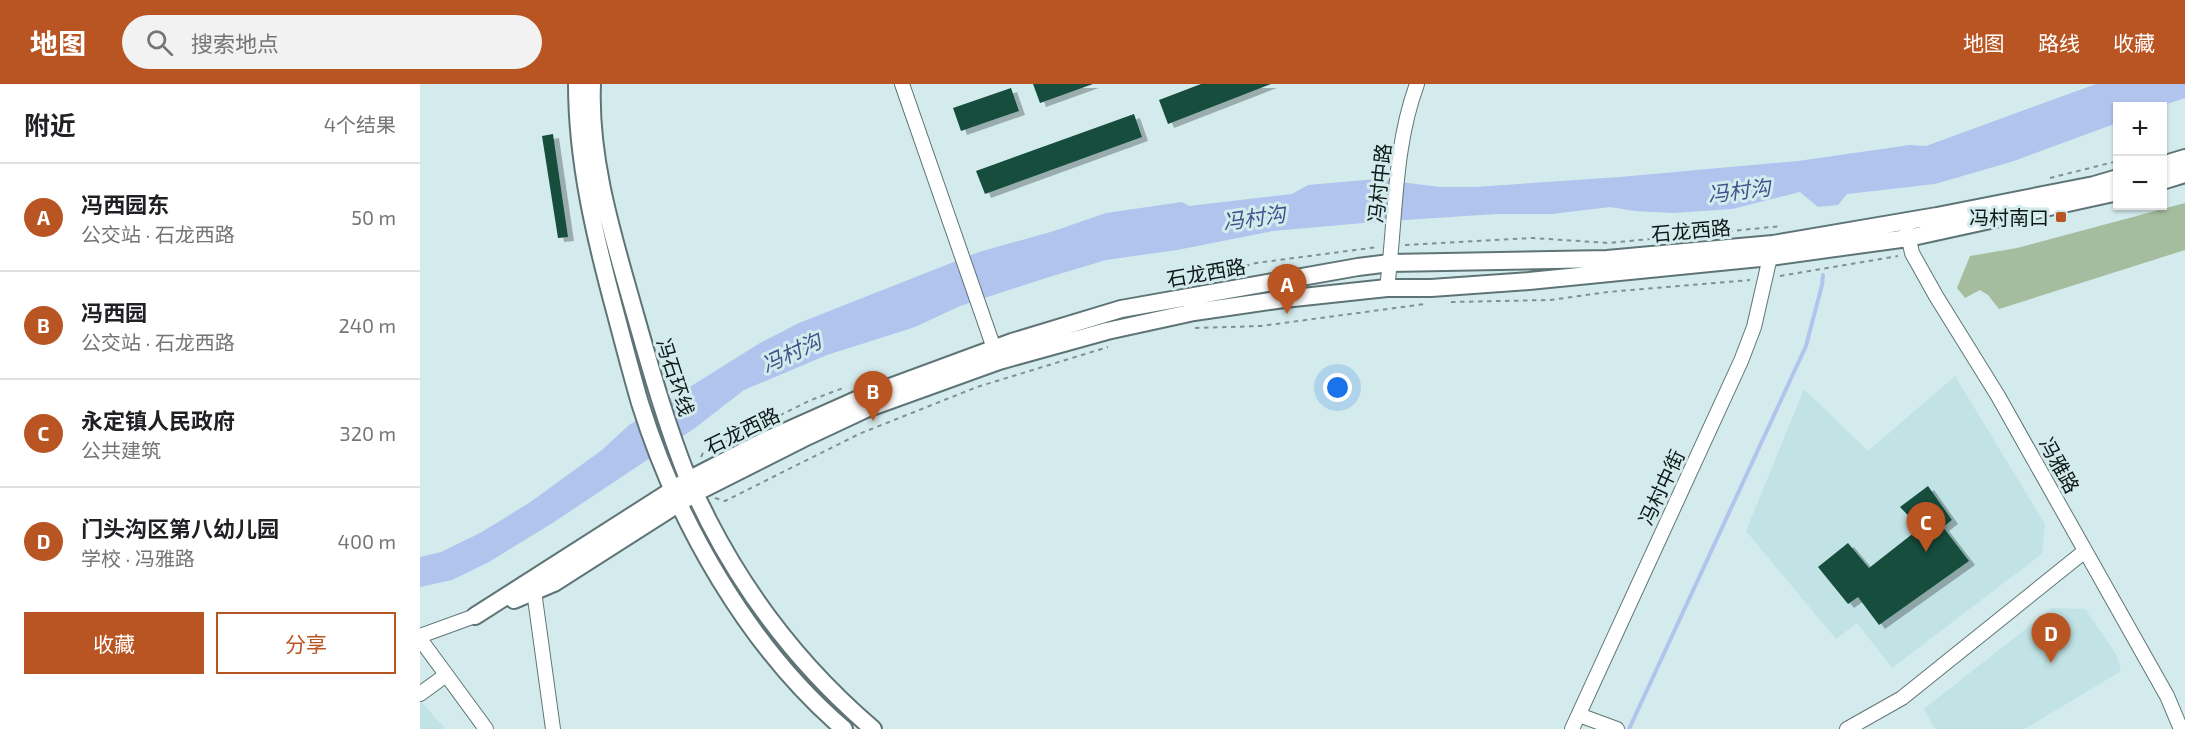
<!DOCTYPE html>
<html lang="zh">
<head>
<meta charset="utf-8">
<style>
	body { margin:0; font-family:"Exo 2","Noto Sans SC",sans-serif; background:#f2f2f2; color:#202124 }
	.controls { position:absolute; right:18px; top:18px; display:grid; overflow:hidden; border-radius:0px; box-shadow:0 2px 4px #0004 }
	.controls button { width:54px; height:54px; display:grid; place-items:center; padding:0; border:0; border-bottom:2px solid #e0e0e0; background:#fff; color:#202124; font:30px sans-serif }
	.you { position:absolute; left:918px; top:304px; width:21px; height:21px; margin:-15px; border:4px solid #fff; border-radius:50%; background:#1a73e8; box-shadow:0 0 0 9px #1a73e833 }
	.badge { display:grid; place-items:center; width:39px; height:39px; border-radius:50%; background:#b95522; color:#fff; font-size:20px; font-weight:700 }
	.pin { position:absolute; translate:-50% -50px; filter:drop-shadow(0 2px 3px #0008) }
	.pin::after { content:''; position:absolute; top:32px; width:21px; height:18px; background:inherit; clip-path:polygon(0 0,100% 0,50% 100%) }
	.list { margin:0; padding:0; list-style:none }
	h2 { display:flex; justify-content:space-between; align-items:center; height:78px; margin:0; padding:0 24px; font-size:26px }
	h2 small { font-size:20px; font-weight:400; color:#757577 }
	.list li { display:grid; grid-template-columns:39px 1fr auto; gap:18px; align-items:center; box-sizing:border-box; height:108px; padding:0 24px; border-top:2px solid #e0e0e0 }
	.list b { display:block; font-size:22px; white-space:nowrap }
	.list p { margin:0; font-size:20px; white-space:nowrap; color:#757577 }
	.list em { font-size:20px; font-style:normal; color:#757577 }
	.actions { display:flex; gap:12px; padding:18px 24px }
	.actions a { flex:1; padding:14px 0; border:2px solid #b95522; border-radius:0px; text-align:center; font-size:21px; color:#b95522 }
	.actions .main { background:#b95522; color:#fff }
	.icon { flex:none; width:33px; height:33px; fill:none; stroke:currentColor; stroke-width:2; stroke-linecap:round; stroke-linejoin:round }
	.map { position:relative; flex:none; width:1765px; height:645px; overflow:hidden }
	header { display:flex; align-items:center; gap:36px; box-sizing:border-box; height:84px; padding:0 30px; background:#b95522; color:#fff }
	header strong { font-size:28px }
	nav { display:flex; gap:33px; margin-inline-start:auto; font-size:21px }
	.search { width:420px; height:54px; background:#f2f2f2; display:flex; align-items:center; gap:15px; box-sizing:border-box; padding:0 21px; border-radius:33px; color:#757577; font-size:22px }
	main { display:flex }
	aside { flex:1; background:#fff }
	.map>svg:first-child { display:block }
	.built { fill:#c1e3e5 }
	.green { fill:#a5bd9e }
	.water { fill:#b0c4ee }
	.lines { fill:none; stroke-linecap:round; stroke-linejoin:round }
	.stream { stroke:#b0c4ee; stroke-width:4 }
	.building { fill:#144d3d; filter:url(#shadow) }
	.minor-casing { stroke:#5f7476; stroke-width:16 }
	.major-casing { stroke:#5f7476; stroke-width:20 }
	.path { stroke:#809193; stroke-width:2; stroke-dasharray:4.5 4.5; stroke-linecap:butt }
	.minor { stroke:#fff; stroke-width:14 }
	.major { stroke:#fff; stroke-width:16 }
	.poi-dot { fill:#b95522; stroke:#d4ebed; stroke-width:2 }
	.labels { text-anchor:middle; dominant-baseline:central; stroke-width:6; stroke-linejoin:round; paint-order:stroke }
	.street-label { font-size:20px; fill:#0f1818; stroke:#d4ebed }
	.poi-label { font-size:20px; fill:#0f1818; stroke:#d4ebed; text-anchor:end }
	.water-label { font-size:21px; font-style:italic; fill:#3d558b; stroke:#d4ebed }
</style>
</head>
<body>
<header>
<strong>地图</strong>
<div class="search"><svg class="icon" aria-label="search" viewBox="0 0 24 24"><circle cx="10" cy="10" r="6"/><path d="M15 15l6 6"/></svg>搜索地点</div>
<nav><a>地图</a><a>路线</a><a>收藏</a></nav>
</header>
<main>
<aside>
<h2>附近<small>4个结果</small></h2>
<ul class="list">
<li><span class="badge">A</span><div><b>冯西园东</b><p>公交站 · 石龙西路</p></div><em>50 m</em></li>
<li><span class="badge">B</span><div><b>冯西园</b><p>公交站 · 石龙西路</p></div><em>240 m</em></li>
<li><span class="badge">C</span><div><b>永定镇人民政府</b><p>公共建筑</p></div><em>320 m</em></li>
<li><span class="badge">D</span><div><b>门头沟区第八幼儿园</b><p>学校 · 冯雅路</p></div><em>400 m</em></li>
</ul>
<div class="actions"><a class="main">收藏</a><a>分享</a></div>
</aside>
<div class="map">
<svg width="1765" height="645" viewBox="0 0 1765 645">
	<defs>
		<filter id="shadow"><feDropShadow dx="6" dy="4" stdDeviation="0" flood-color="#0004"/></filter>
	</defs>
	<rect width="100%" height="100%" fill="#d4ebed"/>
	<path class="built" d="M1535 292 1625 440 1622 470 1472 584 1437 539 1416 555 1326 447 1384 305 1448 367Z
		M1632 524 1665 525 1696 570 1701 587 1605 645H1515L1504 625Z
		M0 617 26 645H0Z"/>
	<path class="green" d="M1765 119V166L1579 225 1568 211 1560 206 1545 214 1537 204 1550 172 1597 164Z"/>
	<path class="water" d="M1676 0H1765V14L1741 22H1698L1697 39 1594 77 1515 100 1427 110 1418 121 1398 123 1380 108 1312 125 1254 129 1215 127 1190 123 1132 130H1076L955 138 853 147 757 166 686 176 626 194 540 222 495 243 407 271 324 306 275 344 134 438 69 478 32 496 0 503V473L21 468 60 449 109 419 182 366 209 341 340 259 379 239 559 168 634 147 686 129 762 118 769 122 872 110 888 101 956 95 1020 103H1055L1200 93 1378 77 1490 61 1506 62Z"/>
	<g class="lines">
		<path class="stream" d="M1209 645 1386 262 1402 201 1403 191"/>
	</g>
	<path class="building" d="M613 0H673L620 19Z
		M781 0H851L748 40 739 16Z
		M591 4 599 27 541 47 533 24Z
		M714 30 722 53 565 110 556 87Z
		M133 50 148 153 138 154 122 52Z
		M1508 402 1532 436 1523 443 1549 477 1459 541 1438 513 1428 520 1398 483 1428 459 1449 484 1500 444 1480 423Z"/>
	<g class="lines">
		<defs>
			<path id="minor" d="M482 0 577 273
				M1487 146 1492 169 1516 212 1578 312 1747 612 1761 645
				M967 204C976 136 973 65 997 0
				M114 507 133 645
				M0 552 55 532
				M0 555 66 645
				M0 610 26 591
				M1159 631 1197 645
				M1152 645 1321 277 1334 243 1350 173
				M1427 645 1482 614 1665 467"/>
			<path id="major" d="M157 0C157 77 175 153 195 227 203 257 211 288 220 319 257 438 329 564 424 645
				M172 0C169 71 190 142 209 209 227 272 244 335 268 395 274 409 282 423 288 436 329 516 385 587 453 645
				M1742 81 1765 74
				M1742 97 1765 90
				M94 516 134 499 275 409 382 355 446 325 579 277 687 247 774 228 864 215 967 204H1011L1109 197 1350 173 1488 154 1698 108
				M55 532 268 396 342 358 443 313 592 258 701 225 938 183 970 179 1187 175 1353 160 1517 132 1674 101 1698 94"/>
		</defs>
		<use href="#minor" class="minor-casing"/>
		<use href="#major" class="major-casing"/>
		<path class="path" d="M1630 94 1698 77
			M985 161 1113 154 1189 159 1362 142
			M1360 192 1478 172
			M773 196 836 179 958 163
			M1031 218 1130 216 1188 208 1330 196
			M775 244 841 242 1005 220
			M281 373 283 369 391 316 426 303
			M295 414 305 417 439 350 557 303 688 263"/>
		<use href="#minor" class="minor"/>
		<use href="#major" class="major"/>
	</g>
	<rect class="poi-dot" x="1635" y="127" width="12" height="12" rx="3"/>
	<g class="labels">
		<g class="street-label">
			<text transform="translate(959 99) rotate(-84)">冯村中路</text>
			<text transform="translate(1271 146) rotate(-5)">石龙西路</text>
			<text transform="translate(786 188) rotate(-10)">石龙西路</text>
			<text transform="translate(256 293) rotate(72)">冯石环线</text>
			<text transform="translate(322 346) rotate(-26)">石龙西路</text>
			<text transform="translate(1640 381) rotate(61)">冯雅路</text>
			<text transform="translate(1241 403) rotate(-65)">冯村中街</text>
		</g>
		<g class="poi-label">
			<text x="1629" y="133">冯村南口</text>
		</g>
		<g class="water-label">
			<text transform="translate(1319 106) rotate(-7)">冯村沟</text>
			<text transform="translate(834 133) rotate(-8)">冯村沟</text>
			<text transform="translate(371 268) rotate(-25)">冯村沟</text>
		</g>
	</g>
</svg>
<div class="controls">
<button>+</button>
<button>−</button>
</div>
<div class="you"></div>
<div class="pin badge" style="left:867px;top:230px">A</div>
<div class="pin badge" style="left:453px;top:337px">B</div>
<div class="pin badge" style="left:1506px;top:468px">C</div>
<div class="pin badge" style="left:1631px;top:579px">D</div>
</div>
</main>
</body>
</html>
